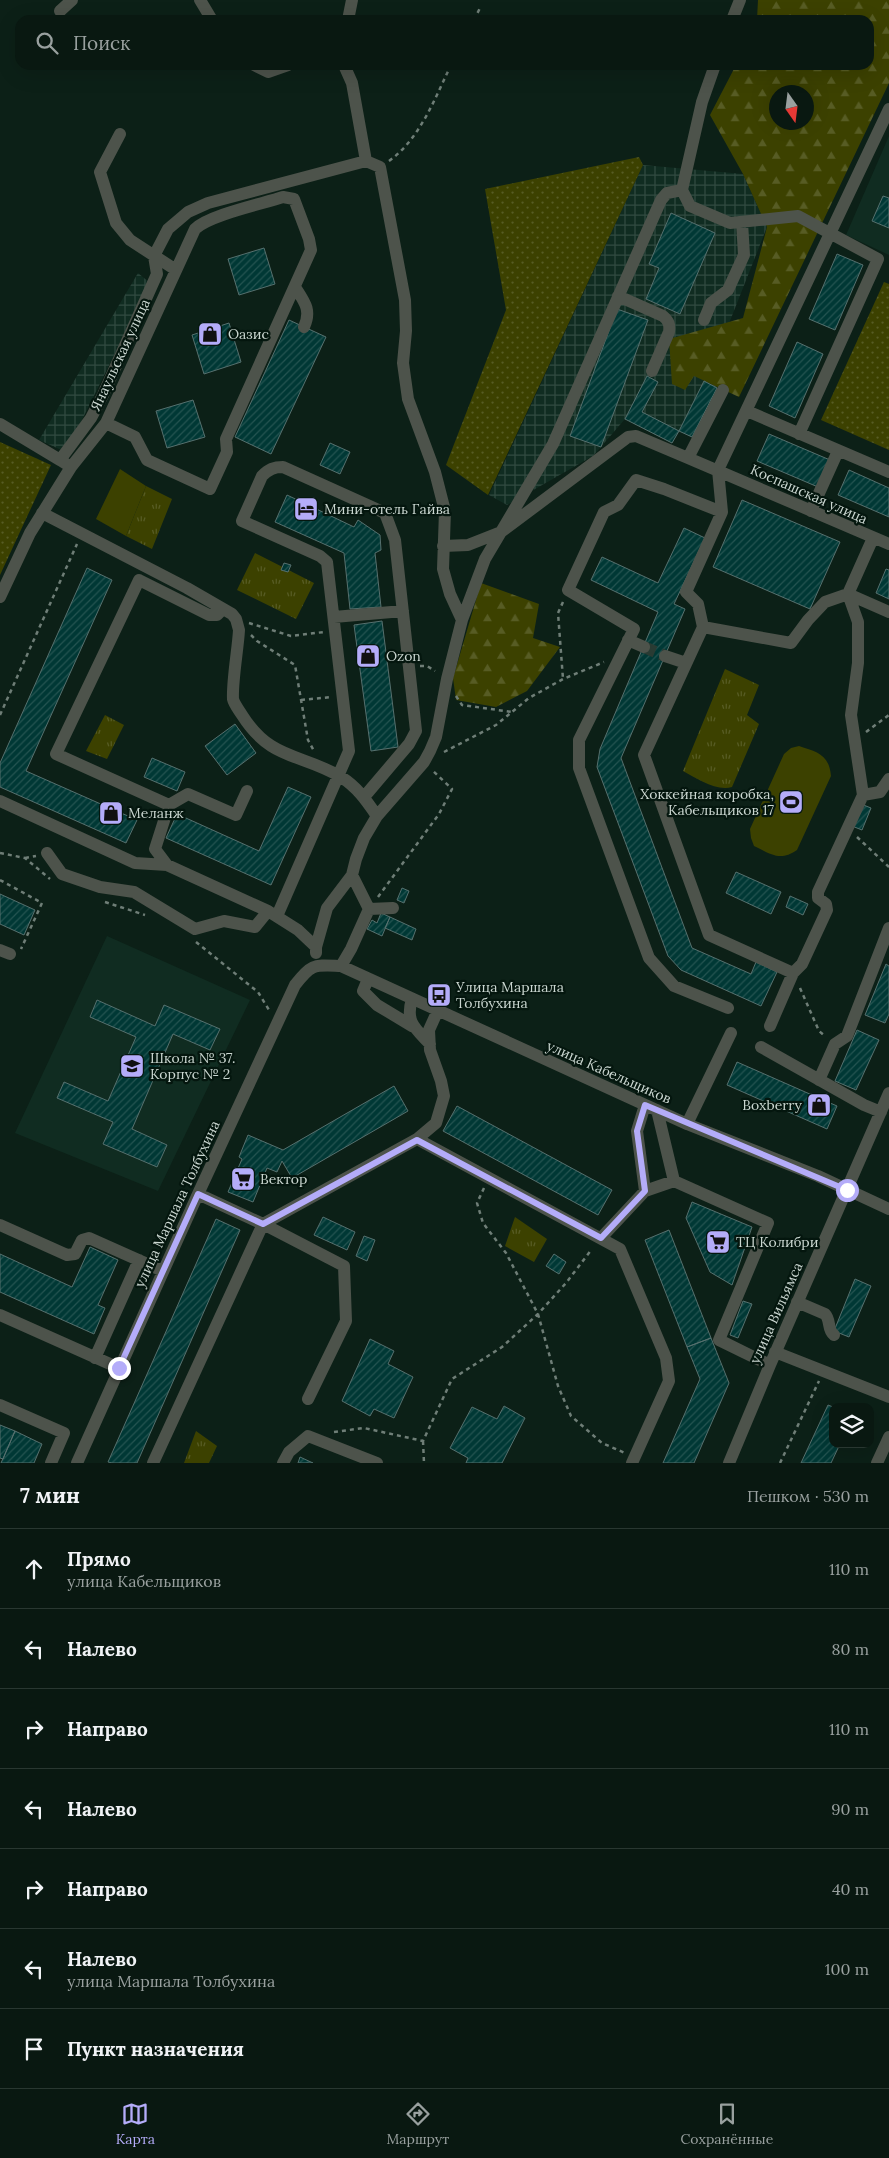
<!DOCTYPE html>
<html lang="ru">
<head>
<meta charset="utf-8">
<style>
	body { margin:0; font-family:Lora,serif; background:#12211a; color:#f1f3f6 }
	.controls { position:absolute; right:15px; bottom:15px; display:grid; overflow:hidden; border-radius:10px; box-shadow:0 5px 20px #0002 }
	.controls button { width:45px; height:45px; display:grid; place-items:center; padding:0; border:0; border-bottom:1px solid #293731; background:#091811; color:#f1f3f6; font:25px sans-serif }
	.compass { position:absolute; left:769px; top:85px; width:45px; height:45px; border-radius:50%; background:#091811; box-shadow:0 5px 20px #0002; rotate:166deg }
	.stop { position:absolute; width:15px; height:15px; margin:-11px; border:4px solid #b4acf9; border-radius:50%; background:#fff }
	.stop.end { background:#b4acf9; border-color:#fff; box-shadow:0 1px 5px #0008 }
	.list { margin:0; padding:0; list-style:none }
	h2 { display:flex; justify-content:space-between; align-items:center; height:65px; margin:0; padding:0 20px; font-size:21px }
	h2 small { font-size:16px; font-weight:400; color:#99a09f }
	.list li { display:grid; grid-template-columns:32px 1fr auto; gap:15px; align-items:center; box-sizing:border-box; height:80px; padding:0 20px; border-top:1px solid #293731 }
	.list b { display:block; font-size:19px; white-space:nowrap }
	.list p { margin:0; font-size:16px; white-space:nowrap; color:#99a09f }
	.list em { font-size:16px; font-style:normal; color:#99a09f }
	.icon { flex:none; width:28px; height:28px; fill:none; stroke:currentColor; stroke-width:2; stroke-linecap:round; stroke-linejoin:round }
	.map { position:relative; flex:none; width:889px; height:1463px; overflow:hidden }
	.search { position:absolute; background:#091811; box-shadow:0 5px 20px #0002; left:15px; right:15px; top:15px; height:55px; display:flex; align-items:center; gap:12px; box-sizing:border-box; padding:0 18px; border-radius:15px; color:#99a09f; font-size:19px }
	.sheet { height:625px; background:#091811 }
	nav { display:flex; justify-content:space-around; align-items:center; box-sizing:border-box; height:70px; border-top:1px solid #293731; background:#091811; font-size:14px; color:#99a09f }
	nav a { display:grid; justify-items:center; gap:2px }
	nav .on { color:#b4acf9 }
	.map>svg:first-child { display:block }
	.built { fill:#102c21 }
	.industrial { fill:url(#industrial-grid) }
	.grass { fill:url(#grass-dots) }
	.forest { fill:url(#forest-firs); fill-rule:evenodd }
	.park { fill:url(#park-tufts) }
	.pitch { fill:#3c4100 }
	.building { fill:url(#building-hatch); stroke:#56706e }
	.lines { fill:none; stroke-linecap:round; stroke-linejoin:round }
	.minor-tunnel { stroke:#293b33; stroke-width:12; stroke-dasharray:12 6; stroke-linecap:butt }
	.path { stroke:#6f7e77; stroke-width:2.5; stroke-dasharray:4 4; stroke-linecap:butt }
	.minor { stroke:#4d534b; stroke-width:12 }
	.route { stroke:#b4acf9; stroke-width:6 }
	.labels { text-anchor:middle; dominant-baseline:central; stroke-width:4.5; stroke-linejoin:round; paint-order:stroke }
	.poi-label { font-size:14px; fill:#cbd7d1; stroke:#04160e; text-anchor:start }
	.street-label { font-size:14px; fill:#cbd7d1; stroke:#04160e }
</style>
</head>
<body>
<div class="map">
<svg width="889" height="1463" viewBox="0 0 889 1463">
	<defs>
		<pattern id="industrial-grid" width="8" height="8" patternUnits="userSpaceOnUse" patternTransform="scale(1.25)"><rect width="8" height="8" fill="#102c21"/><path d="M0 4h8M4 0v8" fill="none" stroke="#314a40"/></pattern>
		<pattern id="grass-dots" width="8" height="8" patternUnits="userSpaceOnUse" patternTransform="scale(1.25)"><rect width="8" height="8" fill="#3c4100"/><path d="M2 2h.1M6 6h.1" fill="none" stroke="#575c24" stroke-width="1.8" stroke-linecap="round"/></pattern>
		<pattern id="forest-firs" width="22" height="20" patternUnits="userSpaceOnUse" patternTransform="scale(1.25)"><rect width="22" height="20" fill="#3c4100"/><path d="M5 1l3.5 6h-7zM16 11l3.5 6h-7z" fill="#575c24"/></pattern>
		<pattern id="park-tufts" width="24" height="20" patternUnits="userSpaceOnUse" patternTransform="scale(1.25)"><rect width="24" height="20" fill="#3c4100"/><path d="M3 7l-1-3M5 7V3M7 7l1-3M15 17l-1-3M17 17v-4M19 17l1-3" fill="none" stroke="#575c24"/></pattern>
		<pattern id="building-hatch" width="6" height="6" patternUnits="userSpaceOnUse" patternTransform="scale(1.25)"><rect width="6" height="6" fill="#003835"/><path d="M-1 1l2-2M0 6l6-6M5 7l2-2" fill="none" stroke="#245451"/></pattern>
	</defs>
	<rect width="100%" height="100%" fill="#0c2017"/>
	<path class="built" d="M889 136V255L846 235Z
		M107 936 250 1000 158 1191 15 1133Z"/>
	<path class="industrial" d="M643 165 743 174 767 227 726 331 717 388 692 437 679 431 672 443 625 419 593 456 507 505 489 495Z
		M138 273 150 283 66 452 39 440Z"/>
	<path class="grass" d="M639 157 643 165 488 495 446 465 506 310 485 189Z
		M884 282 889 284V450L821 420Z
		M0 442 51 465 0 575Z"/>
	<path class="forest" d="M758 0H889V83L739 397 694 376 685 390 672 384 669 339 743 318 767 227 743 174 710 115 736 65H869V20H757ZM776 92H806V122H776Z
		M481 583 539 604 533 638 560 647 527 691 496 707 456 700 453 678Z"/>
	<path class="park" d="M146 486 172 499 152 549 126 536Z
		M255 553 314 583 296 619 237 590Z
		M725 669 759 685 747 715 759 724 732 787C717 792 696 778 683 771Z
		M105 715 124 725 107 759 86 751Z
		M515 1217 547 1239 534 1262 505 1246Z
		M196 1431 217 1446 209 1463H184Z"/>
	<path class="pitch" d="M120 469 146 486 126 536 96 519Z
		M799 746C817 752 829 754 831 776L797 850C780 862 771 854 754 846L751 838 750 829 784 754 791 748Z"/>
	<path class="building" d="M883 196 889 198V228L872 221Z
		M671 213 715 233 680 314 646 299 659 268 649 264Z
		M264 248 275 284 239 295 228 259Z
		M837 254 863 265 835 330 809 319Z
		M617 309 648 320 601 447 570 436Z
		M289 320 326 337 271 454 235 437Z
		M229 323 241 362 204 374 192 335Z
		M797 342 823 354 795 418 769 406Z
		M647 376 658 382 642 412 679 431 672 443 625 419Z
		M704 381 717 388 692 437 679 431Z
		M193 400 205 437 167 448 156 411Z
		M769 434 830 460 818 487 757 461Z
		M330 443 350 452 340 474 320 465Z
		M849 470 889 488V517L838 495Z
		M287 495 354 527 358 520 380 535 381 550 375 553 381 607 350 609 344 553 275 522Z
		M742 500 840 542 810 609 713 567Z
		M684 528 705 538 674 604 685 609 621 758 692 948 751 974 756 962 777 972 761 1006 681 970 668 956 597 767 600 749 658 612 591 580 602 557 658 583Z
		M284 563 291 565 288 572 281 570Z
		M87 568 112 580 26 771 137 820 126 843 0 787V763Z
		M886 569 889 570V599L876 593Z
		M382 621 398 747 371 751 354 625Z
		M235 724 256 753 227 775 205 746Z
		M152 758 185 772 177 791 144 777Z
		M288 787 311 797 271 885 166 838 177 814 259 851Z
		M861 804 871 808 862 830 852 826Z
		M736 872 781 892 771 914 726 893Z
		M402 888 409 891 404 903 397 900Z
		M0 894 35 910 24 935 0 924Z
		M790 896 808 904 803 915 786 907Z
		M381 913 390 917 382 936 367 929 372 920 377 923Z
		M390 917 416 929 412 940 385 928Z
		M886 964 889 966V1014L885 1023 865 1015Z
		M97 1000 155 1026 164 1005 220 1029 210 1050 173 1034 132 1129 167 1145 157 1167 103 1144 113 1122 57 1098 64 1082 108 1101 136 1037 90 1017Z
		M857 1030 879 1040 856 1090 835 1081Z
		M737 1062 837 1106 827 1129 727 1085Z
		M394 1086 408 1111 292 1178 282 1161 277 1172 267 1168 253 1202 228 1192 242 1159 239 1157 248 1135 283 1150Z
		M457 1106 612 1190 598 1215 443 1131Z
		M692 1202 752 1227 732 1285 710 1272 686 1218Z
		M323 1217 355 1232 347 1250 314 1235Z
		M216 1219 240 1230 137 1463H112L108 1462Z
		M669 1230 711 1338 687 1347 645 1240Z
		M364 1236 375 1240 367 1261 356 1256Z
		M90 1247 118 1260 98 1305 105 1308 94 1334 0 1292V1254L72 1287Z
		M554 1254 566 1262 559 1274 546 1266Z
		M855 1279 871 1286 849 1337 834 1331Z
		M743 1301 752 1304 738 1338 730 1335Z
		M711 1338 729 1383 694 1463H663L700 1379 687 1347Z
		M370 1339 394 1351 388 1364 413 1377 394 1418 374 1409 370 1416 342 1401Z
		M828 1405 833 1407V1444H840L831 1463H801Z
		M504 1406 525 1418 502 1463H466L468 1458 450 1448 472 1407 497 1419Z
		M0 1425 15 1431 3 1459 0 1458Z
		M15 1431 42 1444 34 1463H1Z
		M300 1457 313 1463H298Z"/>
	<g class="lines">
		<path class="minor-tunnel" d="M644 647 665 656"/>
		<path class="path" d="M474 20 480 8
			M389 161C420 139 435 98 451 65
			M563 602 558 613 563 679
			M249 623 291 636 324 632
			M251 635 257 641 295 665 308 740 314 751
			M420 666H427L435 671
			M456 696 462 705 512 712
			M301 700 332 697
			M0 715 77 544
			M866 732 889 715
			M444 752 496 725 529 698 563 679 604 662
			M857 837 889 867
			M0 853 25 858 50 879
			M25 858 36 856
			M0 880 42 903 21 949
			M378 897 439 814 452 789 433 771
			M105 902 145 915
			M196 942 258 992 269 1010
			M800 988 819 1031 825 1036
			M484 1188 477 1203 483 1223 506 1253 538 1314 558 1386 571 1416 602 1443 625 1453
			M334 1432 364 1428 423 1441 452 1379 502 1347 538 1314 566 1283 592 1249
			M423 1441 424 1463
			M780 1463 819 1381"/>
		<path class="minor" d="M200 0 212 20
			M60 11 72 0
			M348 20 352 0
			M732 20 740 0
			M254 65 268 72 288 65
			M344 65 352 83 366 161
			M715 65 702 102 682 190 690 206 730 223 798 216 878 259 799 434
			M120 134 100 172 116 223 130 240 176 270
			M295 287C304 301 312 310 304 327
			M618 296 663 316C669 321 670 325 669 332L652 371
			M704 320 711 303 728 290 744 255 742 222
			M723 390 688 458 889 544
			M747 411 889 472
			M0 424 60 460
			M71 467 60 460 91 418 103 395 157 274 154 256 168 229 188 212 208 203 366 161 380 167 405 300 406 331 403 363 408 399 435 472 445 511 443 569 450 594 462 620
			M811 511 838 451
			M722 512 664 489 636 480 618 505 604 512 568 590 634 629 579 740V768L649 958 674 986 728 1008
			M42 513 187 588 232 614 236 619 239 630C238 649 232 681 233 699 234 704 239 710 242 715 271 761 301 753 341 777 357 787 366 800 377 816
			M443 546 468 545 501 532 628 437 636 436 688 458
			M848 594 889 612
			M0 597 30 533 71 467 106 423 195 229C209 215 262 204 283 197L294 199 309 239 311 250 226 439 227 452 210 489 147 460 135 437 106 423
			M334 617 403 611
			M703 627 698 604 686 592 722 512 718 470 889 109
			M628 640 644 647
			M665 656 686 663
			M863 795 880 792 889 779
			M0 801 135 863 167 865 268 911 298 930 316 947V953
			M169 805 188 794 236 815 247 791
			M47 853 62 874 100 887 134 892 195 929 224 921 255 927 268 911
			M167 865 155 849 169 805 56 754 139 580 209 615H217L223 609
			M352 875 369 909
			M277 916 349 751 327 562 320 556 242 521 262 476C269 469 274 467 283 467L385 513 395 540 416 731 409 744 364 797
			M316 947 327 908 352 875 356 859 364 838 377 816 424 762 430 751 436 737 447 679 462 620 485 559 553 444 661 200 667 193 682 190
			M0 950 10 954
			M341 966 351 949 369 909 393 908
			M793 973 802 964 827 910 826 904 818 898V892L863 795 851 715 858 663V622L848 594
			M368 979 363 991 377 1005 412 1026
			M412 999C405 1022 415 1028 430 1044
			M770 1026 793 973 709 935 644 755 703 627 791 643 808 620 825 602 848 594 873 538
			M761 1047 864 1105 881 1112
			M819 1080 835 1044 847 1036 889 928
			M645 1105 637 1131 645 1191
			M657 1110 674 1181 768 1223 719 1340 770 1365
			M687 1124 731 1033
			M417 1139 436 1123 444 1096 441 1081 430 1050 429 1030 438 1010
			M263 1224 417 1139 620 1249 666 1358 669 1381 632 1463
			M263 1224 344 1266 346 1321 308 1399
			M0 1225 67 1255 75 1254 82 1240 89 1238 163 1271
			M601 1238 645 1191 674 1181
			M797 1302 825 1314C831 1320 827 1330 834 1335
			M0 1315 119 1368
			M775 1352 889 1397
			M95 1358 139 1260
			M0 1405 64 1433 51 1463
			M77 1463 198 1194 295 985C312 963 314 965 341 966L687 1124 818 1176 889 1209
			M153 1463 263 1224 198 1194
			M283 1463 289 1452 308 1436 377 1463
			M729 1463 770 1365 889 1093
			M877 1463 889 1437"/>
	</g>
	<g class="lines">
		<path class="route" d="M119 1368 198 1194 263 1224 417 1140 601 1238 645 1191 637 1131 645 1105 847 1190"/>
	</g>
	<defs>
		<symbol id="shop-square" viewBox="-11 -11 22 22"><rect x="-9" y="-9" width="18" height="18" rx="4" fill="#b4acf9" stroke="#04160e"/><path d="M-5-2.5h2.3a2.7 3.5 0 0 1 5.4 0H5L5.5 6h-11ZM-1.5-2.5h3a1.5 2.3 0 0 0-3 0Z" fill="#111"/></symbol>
		<symbol id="hotel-square" viewBox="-11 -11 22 22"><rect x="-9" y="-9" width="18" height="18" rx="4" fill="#b4acf9" stroke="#04160e"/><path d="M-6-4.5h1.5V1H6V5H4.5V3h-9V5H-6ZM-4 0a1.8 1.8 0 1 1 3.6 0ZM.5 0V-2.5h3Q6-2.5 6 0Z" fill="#111"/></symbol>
		<symbol id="stadium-square" viewBox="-11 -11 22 22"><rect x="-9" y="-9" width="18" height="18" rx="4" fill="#b4acf9" stroke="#04160e"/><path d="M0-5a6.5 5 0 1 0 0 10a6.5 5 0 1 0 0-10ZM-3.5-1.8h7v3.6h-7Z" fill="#111"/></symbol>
		<symbol id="bus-square" viewBox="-11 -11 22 22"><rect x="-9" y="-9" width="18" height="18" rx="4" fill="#b4acf9" stroke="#04160e"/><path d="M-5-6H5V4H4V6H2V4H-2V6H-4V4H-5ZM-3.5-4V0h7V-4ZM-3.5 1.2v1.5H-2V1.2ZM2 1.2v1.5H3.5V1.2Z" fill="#111"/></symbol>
		<symbol id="school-square" viewBox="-11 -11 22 22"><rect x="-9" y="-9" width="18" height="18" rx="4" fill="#b4acf9" stroke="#04160e"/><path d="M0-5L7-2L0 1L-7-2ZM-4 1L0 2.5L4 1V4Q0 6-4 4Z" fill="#111"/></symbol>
		<symbol id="supermarket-square" viewBox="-11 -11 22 22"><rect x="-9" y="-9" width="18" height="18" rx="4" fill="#b4acf9" stroke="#04160e"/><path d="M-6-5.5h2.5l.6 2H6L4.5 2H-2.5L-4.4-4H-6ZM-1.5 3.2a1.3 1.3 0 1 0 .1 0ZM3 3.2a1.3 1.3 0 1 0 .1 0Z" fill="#111"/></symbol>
	</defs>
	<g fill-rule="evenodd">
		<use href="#shop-square" x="196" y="320" width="28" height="28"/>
		<use href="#hotel-square" x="292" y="495" width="28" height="28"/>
		<use href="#shop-square" x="354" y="642" width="28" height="28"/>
		<use href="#stadium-square" x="777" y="788" width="28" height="28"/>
		<use href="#shop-square" x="97" y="799" width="28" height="28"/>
		<use href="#bus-square" x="425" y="981" width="28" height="28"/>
		<use href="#school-square" x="118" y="1052" width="28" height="28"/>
		<use href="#shop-square" x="805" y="1091" width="28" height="28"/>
		<use href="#supermarket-square" x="229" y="1165" width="28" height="28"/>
		<use href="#supermarket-square" x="704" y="1228" width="28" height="28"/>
	</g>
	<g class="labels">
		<g class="poi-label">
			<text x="228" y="334">Оазис</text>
			<text x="324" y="509">Мини-отель Гайва</text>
			<text x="386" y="656">Ozon</text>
			<text x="774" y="794" text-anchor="end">Хоккейная коробка,<tspan x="774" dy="16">Кабельщиков 17</tspan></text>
			<text x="128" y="813">Меланж</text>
			<text x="456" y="987">Улица Маршала<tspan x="456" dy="16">Толбухина</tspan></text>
			<text x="150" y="1058">Школа № 37.<tspan x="150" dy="16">Корпус № 2</tspan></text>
			<text x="802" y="1105" text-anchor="end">Boxberry</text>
			<text x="260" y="1179">Вектор</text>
			<text x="736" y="1242">ТЦ Колибри</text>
		</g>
		<g class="street-label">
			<text transform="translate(120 355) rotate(-65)">Янаульская улица</text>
			<text transform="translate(809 494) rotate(24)">Коспашская улица</text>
			<text transform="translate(609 1072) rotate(24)">улица Кабельщиков</text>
			<text transform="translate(177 1204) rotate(-65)">улица Маршала Толбухина</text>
			<text transform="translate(776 1313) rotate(-66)">улица Вильямса</text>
		</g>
	</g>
</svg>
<div class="controls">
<button><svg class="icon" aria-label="layers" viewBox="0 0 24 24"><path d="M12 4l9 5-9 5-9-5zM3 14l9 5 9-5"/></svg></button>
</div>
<svg class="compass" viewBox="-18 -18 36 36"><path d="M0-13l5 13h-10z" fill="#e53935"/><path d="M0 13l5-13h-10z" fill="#99a09f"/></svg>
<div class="stop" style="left:847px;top:1190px"></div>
<div class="stop end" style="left:119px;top:1368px"></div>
<div class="search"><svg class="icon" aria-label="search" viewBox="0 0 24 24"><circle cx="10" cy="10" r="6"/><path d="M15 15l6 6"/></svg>Поиск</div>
</div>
<section class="sheet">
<h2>7 мин<small>Пешком · 530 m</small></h2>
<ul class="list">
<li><svg class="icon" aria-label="ahead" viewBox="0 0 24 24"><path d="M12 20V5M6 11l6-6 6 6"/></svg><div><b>Прямо</b><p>улица Кабельщиков</p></div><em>110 m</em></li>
<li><svg class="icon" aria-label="left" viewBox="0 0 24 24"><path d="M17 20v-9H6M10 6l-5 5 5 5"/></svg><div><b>Налево</b></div><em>80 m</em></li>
<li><svg class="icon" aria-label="right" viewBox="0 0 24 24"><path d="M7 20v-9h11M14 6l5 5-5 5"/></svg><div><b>Направо</b></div><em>110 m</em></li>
<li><svg class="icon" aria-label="left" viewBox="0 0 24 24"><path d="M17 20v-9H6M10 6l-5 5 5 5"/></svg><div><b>Налево</b></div><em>90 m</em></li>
<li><svg class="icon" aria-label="right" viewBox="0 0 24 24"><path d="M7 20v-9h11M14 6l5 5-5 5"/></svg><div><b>Направо</b></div><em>40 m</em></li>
<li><svg class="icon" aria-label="left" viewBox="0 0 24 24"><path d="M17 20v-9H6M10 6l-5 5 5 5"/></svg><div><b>Налево</b><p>улица Маршала Толбухина</p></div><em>100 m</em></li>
<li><svg class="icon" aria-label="arrive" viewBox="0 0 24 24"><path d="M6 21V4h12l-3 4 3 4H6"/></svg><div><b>Пункт назначения</b></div></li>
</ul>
</section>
<nav>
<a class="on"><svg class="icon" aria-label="map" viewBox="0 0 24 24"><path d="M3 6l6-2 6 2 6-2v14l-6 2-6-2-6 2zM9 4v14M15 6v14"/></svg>Карта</a>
<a><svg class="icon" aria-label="directions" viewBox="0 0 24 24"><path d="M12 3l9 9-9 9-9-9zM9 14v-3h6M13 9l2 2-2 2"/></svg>Маршрут</a>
<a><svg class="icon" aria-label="saved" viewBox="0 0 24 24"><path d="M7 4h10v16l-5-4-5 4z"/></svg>Сохранённые</a>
</nav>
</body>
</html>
